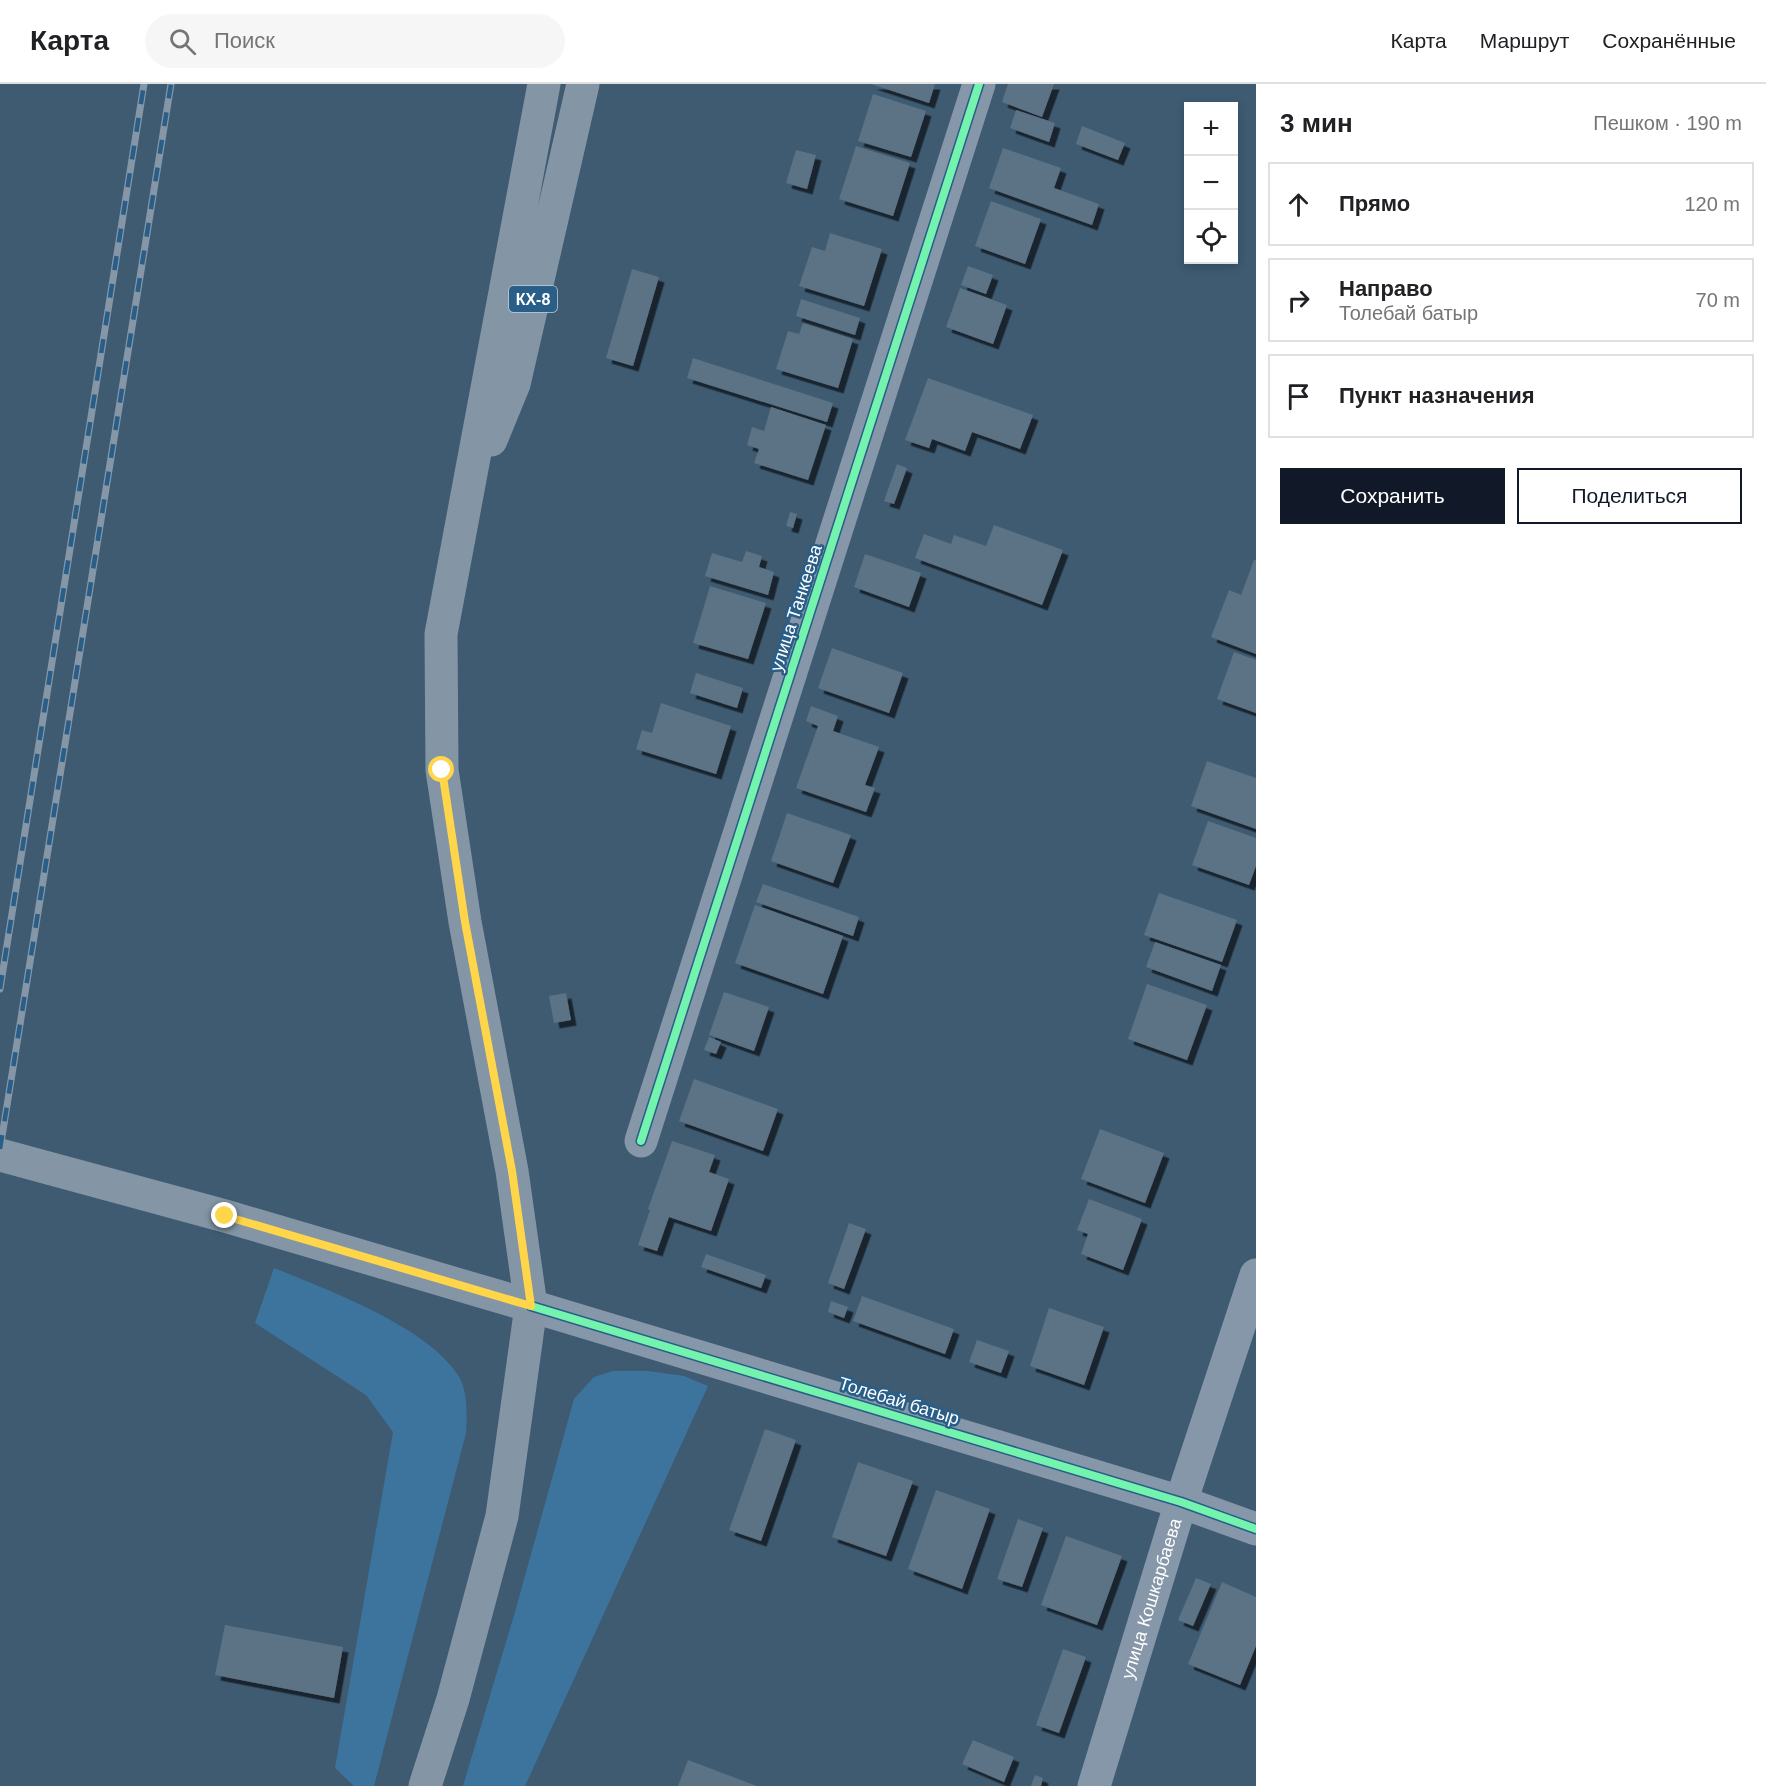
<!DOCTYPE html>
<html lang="ru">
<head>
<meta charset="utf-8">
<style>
	body { margin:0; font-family:Arial,sans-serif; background:#f6f6f6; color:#202124 }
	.controls { position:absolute; right:18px; top:18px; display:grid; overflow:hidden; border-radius:0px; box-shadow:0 3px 9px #0003 }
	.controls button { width:54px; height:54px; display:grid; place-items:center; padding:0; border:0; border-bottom:2px solid #e0e0e0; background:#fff; color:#202124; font:30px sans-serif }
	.stop { position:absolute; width:18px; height:18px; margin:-14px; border:4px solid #ffd54a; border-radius:50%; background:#fff }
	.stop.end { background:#ffd54a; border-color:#fff; box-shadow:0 2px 6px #0008 }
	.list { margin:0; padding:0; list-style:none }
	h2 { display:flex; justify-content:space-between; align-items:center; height:78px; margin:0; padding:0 24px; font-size:26px }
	h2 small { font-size:20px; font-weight:400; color:#757577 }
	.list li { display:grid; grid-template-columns:39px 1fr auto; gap:18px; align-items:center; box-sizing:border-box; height:84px; margin:0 12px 12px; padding:0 12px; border:2px solid #e0e0e0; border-radius:0px }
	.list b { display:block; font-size:22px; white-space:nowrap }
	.list p { margin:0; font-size:20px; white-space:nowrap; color:#757577 }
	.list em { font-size:20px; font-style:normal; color:#757577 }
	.actions { display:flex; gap:12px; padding:18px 24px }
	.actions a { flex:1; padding:14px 0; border:2px solid #111827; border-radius:0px; text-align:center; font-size:21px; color:#111827 }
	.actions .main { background:#111827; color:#fff }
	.icon { flex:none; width:33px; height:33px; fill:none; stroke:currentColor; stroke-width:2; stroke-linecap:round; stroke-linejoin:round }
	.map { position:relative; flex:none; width:1256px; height:1702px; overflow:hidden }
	header { display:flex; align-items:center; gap:36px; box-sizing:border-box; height:84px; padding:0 30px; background:#fff; border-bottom:2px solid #e0e0e0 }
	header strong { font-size:28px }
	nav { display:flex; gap:33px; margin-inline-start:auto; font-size:21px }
	.search { width:420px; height:54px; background:#f6f6f6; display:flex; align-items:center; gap:15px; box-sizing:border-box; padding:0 21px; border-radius:33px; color:#757577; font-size:22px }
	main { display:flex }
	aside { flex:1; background:#fff }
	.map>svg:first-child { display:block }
	.green { fill:#3d749e }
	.building { fill:#5b7285; filter:url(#shadow) }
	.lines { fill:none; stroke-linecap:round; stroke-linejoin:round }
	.minor { stroke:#8597a8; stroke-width:33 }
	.major { stroke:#8496a5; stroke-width:33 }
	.rail-casing { stroke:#8597a6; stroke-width:7 }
	.rail { stroke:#285e88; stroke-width:4.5; stroke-dasharray:14; stroke-linecap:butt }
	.cycleway-casing { stroke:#285e88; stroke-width:11 }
	.cycleway { stroke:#73f3ae; stroke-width:8 }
	.route { stroke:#ffd54a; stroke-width:8 }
	.labels { text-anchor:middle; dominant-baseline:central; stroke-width:5; stroke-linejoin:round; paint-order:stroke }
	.shield { fill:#285e88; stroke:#becfdb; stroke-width:1.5 }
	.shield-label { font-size:16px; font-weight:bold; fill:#fff }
	.street-label { font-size:18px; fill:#fff; stroke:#285e88 }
</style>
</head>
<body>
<header>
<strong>Карта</strong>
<div class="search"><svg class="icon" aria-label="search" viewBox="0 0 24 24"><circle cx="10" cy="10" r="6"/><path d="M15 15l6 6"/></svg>Поиск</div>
<nav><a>Карта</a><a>Маршрут</a><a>Сохранённые</a></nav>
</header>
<main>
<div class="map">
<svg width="1256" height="1702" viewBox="0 0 1256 1702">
	<defs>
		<filter id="shadow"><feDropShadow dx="5.5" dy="5.5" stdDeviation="0" flood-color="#0009"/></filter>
	</defs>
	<rect width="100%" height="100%" fill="#3e5b72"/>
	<path class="green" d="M274 1184C328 1206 426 1242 458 1291 468 1306 467 1331 466 1349L374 1702H354L335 1684 393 1348 366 1311 255 1239Z
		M613 1287H648L684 1292 708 1302 525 1702H463L515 1528 574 1315 594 1293Z"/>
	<path class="building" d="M871 0H935L929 19Z
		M1008 0H1054L1042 33 1002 18Z
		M873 10 926 27 911 73 858 57Z
		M1016 26 1055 39 1049 58 1010 44Z
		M1082 42 1125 59 1118 76 1076 60Z
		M856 62 910 79 893 132 839 115Z
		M1003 64 1061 84 1054 104 1099 120 1092 141 989 104Z
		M796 66 816 71 807 105 786 99Z
		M991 117 1041 135 1025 180 975 162Z
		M830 149 882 165 864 222 799 202 812 163 825 167Z
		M968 182 993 191 986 210 961 201Z
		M632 185 659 193 633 282 606 274Z
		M960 204 1007 221 993 260 946 243Z
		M801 215 860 234 855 251 796 232Z
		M803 239 853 255 838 304 776 285 788 247 799 250Z
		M693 274 833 319 827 338 687 294Z
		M928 294 1033 331 1020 365 972 348 965 367 932 355 929 364 905 356Z
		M771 323 826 341 808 396 754 379 759 365 747 361 752 343 764 347Z
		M897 380 907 384 894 420 884 417Z
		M790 428 797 430 793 444 786 442Z
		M994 441 1063 466 1042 521 915 474 924 450 951 460 954 451 986 462Z
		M746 467 762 472 759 483 774 488 768 511 705 492 712 469 742 478Z
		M865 470 921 489 909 523 854 503Z
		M1254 476H1256V570L1211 553 1229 506 1241 511Z
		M710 502 766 519 748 575 693 559Z
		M832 564 903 589 889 629 818 604Z
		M1234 568 1256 576V629L1217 615Z
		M696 589 743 604 737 624 690 609Z
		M661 619 731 642 716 690 636 665 642 646 652 649Z
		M811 622 838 632 833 647 879 663 865 701 875 704 866 728 796 704 818 642 806 637Z
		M1207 677 1256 694V745L1191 722Z
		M787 729 851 751 833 799 771 777Z
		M1208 737 1256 754V782L1249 801 1192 781Z
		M763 800 859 833 853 852 756 818Z
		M1159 809 1237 836 1222 878 1144 851Z
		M755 821 843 852 823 910 735 879Z
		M1155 858 1221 881 1212 907 1146 883Z
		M1147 900 1207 921 1187 976 1128 955Z
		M724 908 769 923 754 967 709 951Z
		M566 909 571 936 554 939 549 912Z
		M709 953 721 958 716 970 704 966Z
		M694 995 778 1025 763 1067 679 1037Z
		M1100 1045 1164 1069 1145 1119 1081 1095Z
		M672 1057 715 1071 709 1088 729 1095 711 1147 669 1133 657 1167 638 1161 650 1126 648 1125Z
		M1089 1115 1142 1135 1123 1186 1081 1170 1088 1150 1077 1146Z
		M849 1139 866 1145 844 1205 828 1199Z
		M706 1170 766 1191 761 1204 701 1183Z
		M862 1212 954 1245 945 1270 853 1237Z
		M831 1217 848 1223 844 1234 828 1228Z
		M1049 1224 1104 1243 1084 1301 1030 1282Z
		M977 1256 1009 1267 1001 1289 969 1278Z
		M765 1345 796 1356 761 1457 729 1446Z
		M858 1378 913 1397 886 1472 832 1453Z
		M936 1406 990 1425 962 1505 908 1485Z
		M1018 1435 1043 1444 1022 1503 997 1495Z
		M1066 1452 1122 1472 1097 1541 1041 1521Z
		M1196 1494 1211 1500 1193 1542 1178 1536Z
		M1222 1498 1256 1513V1562L1240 1601 1188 1580Z
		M225 1541 343 1563 334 1614 215 1591Z
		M1063 1565 1086 1573 1059 1649 1036 1641Z
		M973 1656 1014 1673 1004 1698 962 1680Z
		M688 1676 757 1702H678Z
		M1035 1691 1043 1694 1041 1702H1031Z"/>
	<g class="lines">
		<g class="minor">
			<path d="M641 1057 979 0"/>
			<path d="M531 1222 1181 1418 1256 1445"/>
			<path id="s1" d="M1094 1702 1181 1418 1256 1191"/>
		</g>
		<path class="major" d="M491 356 514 300 583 0
			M0 1071 225 1132 531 1222
			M425 1702 453 1615 502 1432 531 1222 512 1087 465 838 442 686 441 550 544 0"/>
		<defs>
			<path id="rail" d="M0 905 144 0
				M0 1065 171 0"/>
		</defs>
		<use href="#rail" class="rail-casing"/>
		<use href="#rail" class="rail"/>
		<defs>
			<path id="cycleway" d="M641 1057 979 0
				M531 1222 1181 1418 1256 1445"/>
		</defs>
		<use href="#cycleway" class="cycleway-casing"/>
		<use href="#cycleway" class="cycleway"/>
	</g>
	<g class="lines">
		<path class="route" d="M225 1132 531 1222 512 1087 465 838 442 686"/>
	</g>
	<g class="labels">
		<rect class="shield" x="509" y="202" width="48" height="26" rx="4.5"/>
		<g class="shield-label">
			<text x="533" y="215">КХ-8</text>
		</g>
		<g class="street-label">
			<text transform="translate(796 524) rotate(-72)">улица Танкеева</text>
			<text transform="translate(899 1317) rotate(17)">Толебай батыр</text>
			<text stroke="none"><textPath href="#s1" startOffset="196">улица Кошкарбаева</textPath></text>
		</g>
	</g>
</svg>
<div class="controls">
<button>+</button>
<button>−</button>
<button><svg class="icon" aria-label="locate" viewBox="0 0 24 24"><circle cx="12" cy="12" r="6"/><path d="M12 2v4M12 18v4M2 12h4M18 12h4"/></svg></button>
</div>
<div class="stop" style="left:442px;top:686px"></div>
<div class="stop end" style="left:225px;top:1132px"></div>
</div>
<aside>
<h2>3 мин<small>Пешком · 190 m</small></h2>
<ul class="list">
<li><svg class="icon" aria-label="ahead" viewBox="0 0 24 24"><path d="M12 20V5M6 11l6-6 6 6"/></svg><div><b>Прямо</b></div><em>120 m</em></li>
<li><svg class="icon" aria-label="right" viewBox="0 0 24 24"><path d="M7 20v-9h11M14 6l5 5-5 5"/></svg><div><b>Направо</b><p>Толебай батыр</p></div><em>70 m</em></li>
<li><svg class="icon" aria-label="arrive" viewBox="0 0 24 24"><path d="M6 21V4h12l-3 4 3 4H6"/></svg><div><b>Пункт назначения</b></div></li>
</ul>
<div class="actions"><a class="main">Сохранить</a><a>Поделиться</a></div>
</aside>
</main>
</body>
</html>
